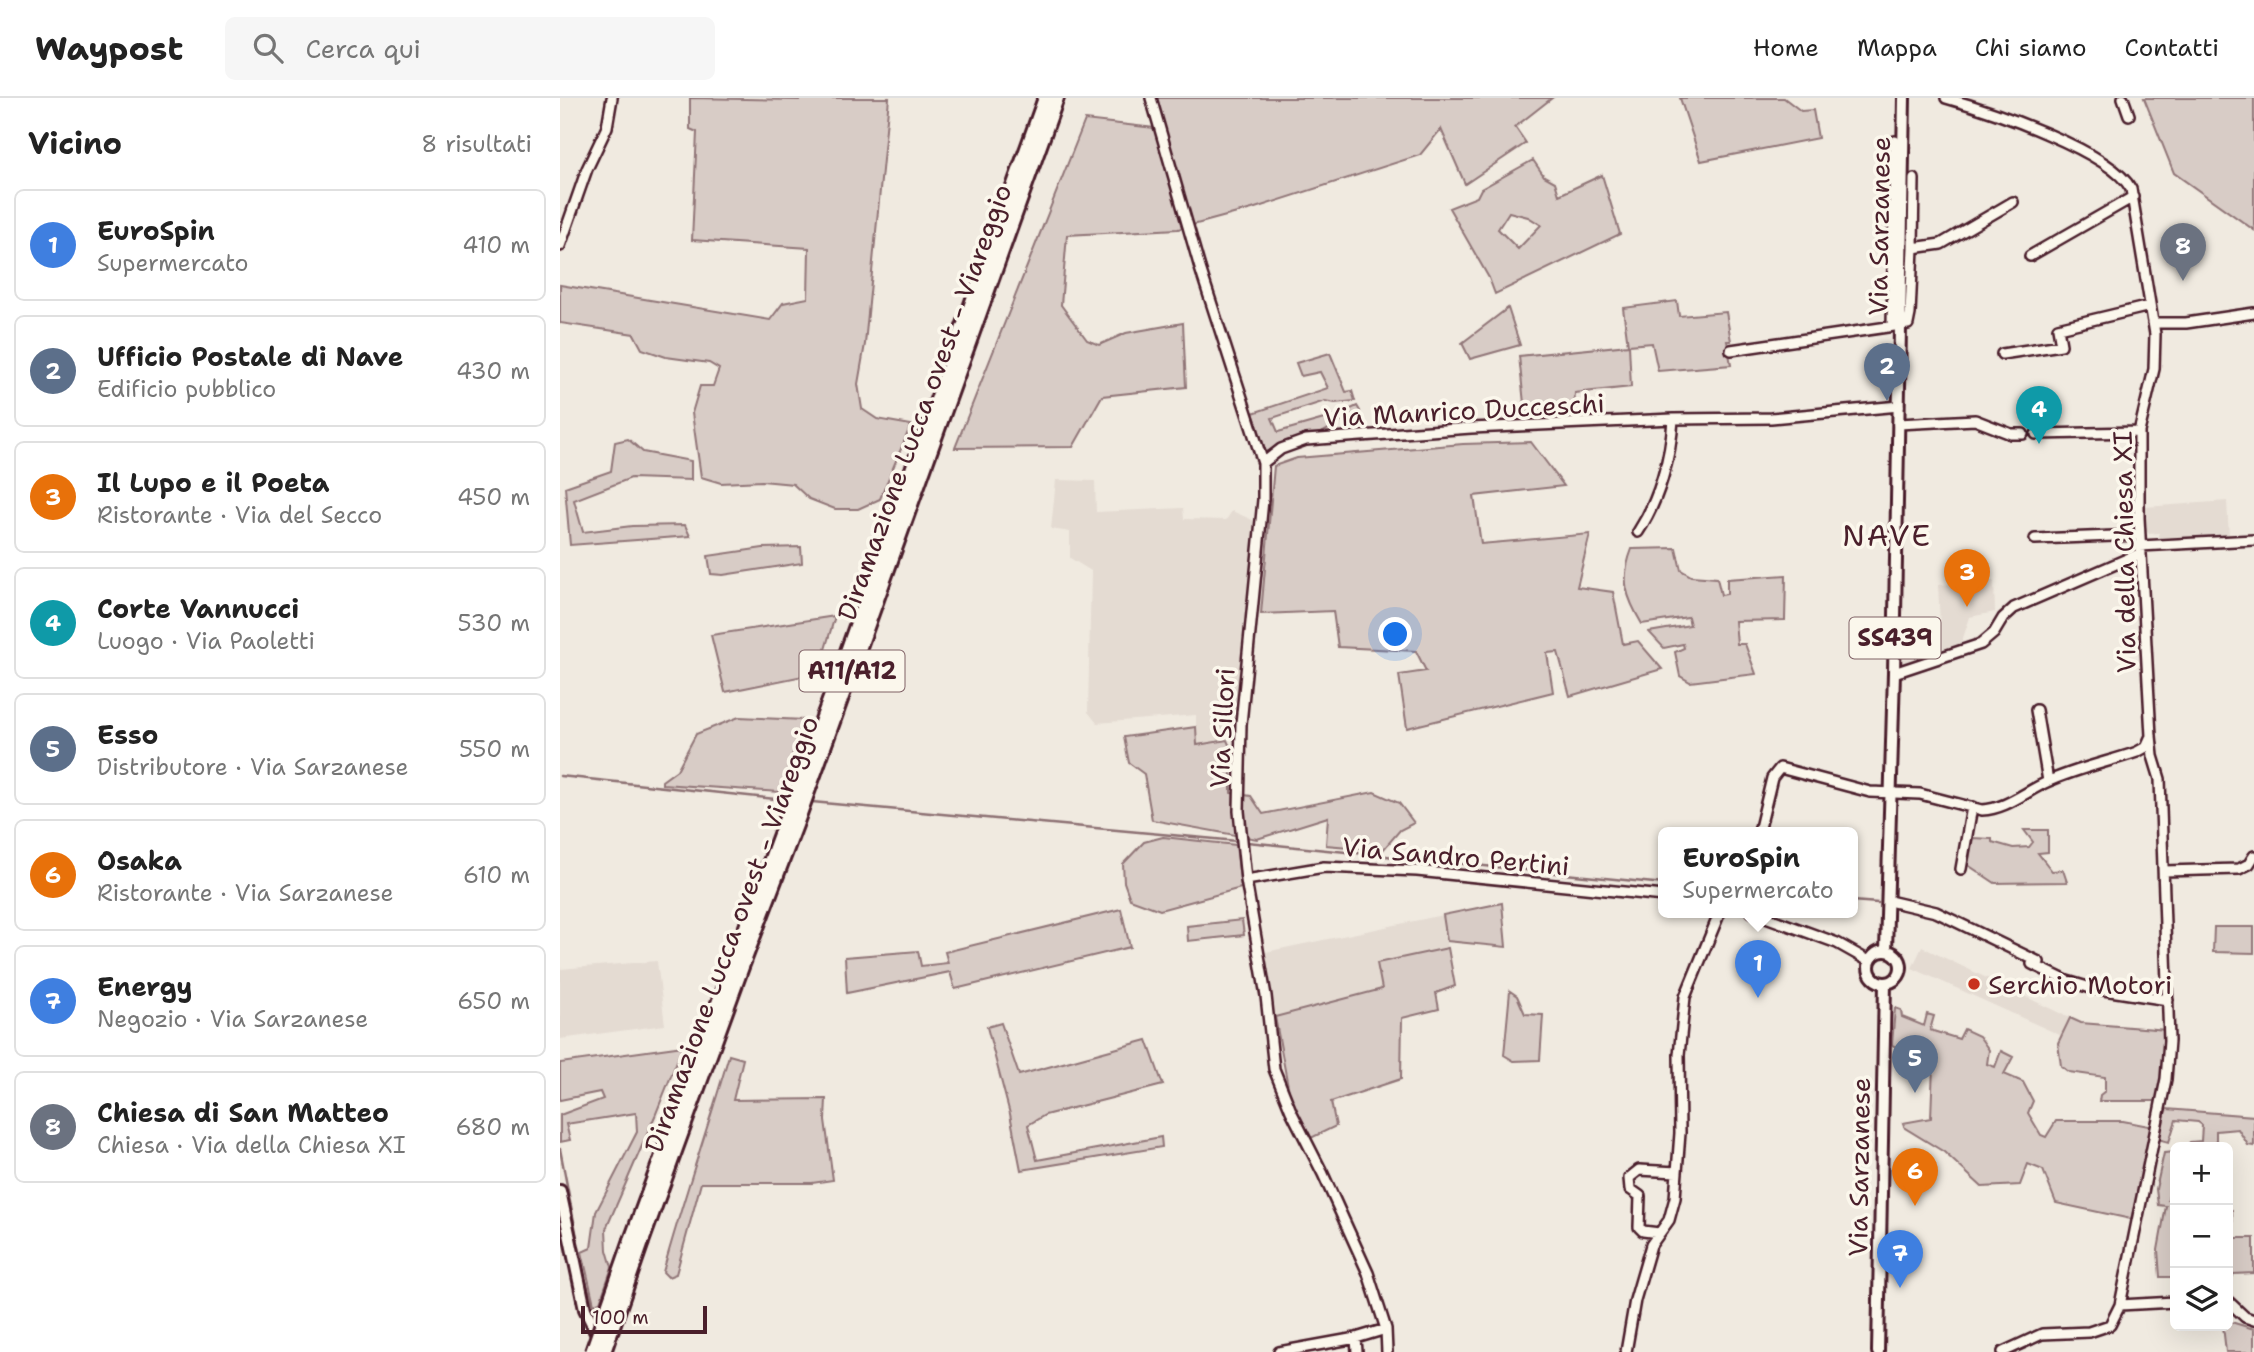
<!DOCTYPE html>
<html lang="it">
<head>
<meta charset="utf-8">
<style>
	body { margin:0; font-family:"Shantell Sans",sans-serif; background:#f6f6f6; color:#222 }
	.controls { position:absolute; right:21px; bottom:21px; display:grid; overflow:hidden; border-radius:10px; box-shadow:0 7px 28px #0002 }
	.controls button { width:63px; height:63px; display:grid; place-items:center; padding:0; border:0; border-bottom:2px solid #e0e0e0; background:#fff; color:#222; font:35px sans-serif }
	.scale { position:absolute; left:21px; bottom:18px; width:126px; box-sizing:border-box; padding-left:7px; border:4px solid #4a1f2b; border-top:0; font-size:19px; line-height:24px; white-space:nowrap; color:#4a1f2b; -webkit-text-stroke:5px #fbf7ec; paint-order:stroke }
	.you { position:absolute; left:836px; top:537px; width:24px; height:24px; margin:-18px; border:5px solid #fff; border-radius:50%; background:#1a73e8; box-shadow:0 0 0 10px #1a73e833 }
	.badge { display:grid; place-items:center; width:46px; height:46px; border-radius:50%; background:#7c3aed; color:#fff; font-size:23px; font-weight:700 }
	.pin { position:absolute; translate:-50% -58px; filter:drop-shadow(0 2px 4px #0008) }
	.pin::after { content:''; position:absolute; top:37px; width:24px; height:21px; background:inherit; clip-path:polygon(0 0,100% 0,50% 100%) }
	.popup { position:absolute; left:1098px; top:729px; width:200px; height:91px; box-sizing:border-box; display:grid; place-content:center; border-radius:10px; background:#fff; filter:drop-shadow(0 2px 5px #0005); font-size:23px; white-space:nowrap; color:#767676 }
	.popup b { font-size:26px; color:#222 }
	.popup::after { content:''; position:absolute; left:50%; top:100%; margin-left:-14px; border:14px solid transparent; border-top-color:#fff }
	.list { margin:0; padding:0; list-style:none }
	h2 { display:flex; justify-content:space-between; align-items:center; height:91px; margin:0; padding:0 28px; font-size:30px }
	h2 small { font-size:23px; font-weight:400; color:#767676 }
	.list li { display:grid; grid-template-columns:46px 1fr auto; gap:21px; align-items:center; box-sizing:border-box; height:112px; margin:0 14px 14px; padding:0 14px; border:2px solid #e0e0e0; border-radius:10px }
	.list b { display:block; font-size:26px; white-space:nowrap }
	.list p { margin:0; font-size:23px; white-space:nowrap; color:#767676 }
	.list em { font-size:23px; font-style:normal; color:#767676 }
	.icon { flex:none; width:38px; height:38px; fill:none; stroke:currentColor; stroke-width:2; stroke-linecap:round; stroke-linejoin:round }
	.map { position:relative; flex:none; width:1694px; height:1254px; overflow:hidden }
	header { display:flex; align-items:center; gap:42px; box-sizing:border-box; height:98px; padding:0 35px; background:#fff; border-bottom:2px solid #e0e0e0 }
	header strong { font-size:33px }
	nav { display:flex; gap:38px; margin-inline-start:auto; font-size:24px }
	.search { width:490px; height:63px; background:#f6f6f6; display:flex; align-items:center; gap:18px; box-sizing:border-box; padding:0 24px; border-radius:10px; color:#767676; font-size:26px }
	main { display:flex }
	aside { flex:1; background:#fff }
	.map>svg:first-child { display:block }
	.built { fill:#e4dbd2 }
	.green { fill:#d8ccc6; stroke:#917678; stroke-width:2; fill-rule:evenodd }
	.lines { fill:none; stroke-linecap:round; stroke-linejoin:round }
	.stream { stroke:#8c6f72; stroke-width:2.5 }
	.minor-casing { stroke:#4a1f2b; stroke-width:14 }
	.major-casing { stroke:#4a1f2b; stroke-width:16 }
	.highway-casing { stroke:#4a1f2b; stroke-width:18 }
	.minor { stroke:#fbf7ec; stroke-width:9 }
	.major { stroke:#fbf7ec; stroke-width:10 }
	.highway { stroke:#fbf7ec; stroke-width:12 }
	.highway-bridge-casing { stroke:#4a1f2b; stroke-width:18; stroke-linecap:butt }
	.highway-bridge { stroke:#fbf7ec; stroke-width:12 }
	.poi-dot { fill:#c8321e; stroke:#fbf7ec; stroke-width:2.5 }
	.labels { text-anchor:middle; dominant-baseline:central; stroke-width:7; stroke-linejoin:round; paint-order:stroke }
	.shield { fill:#fbf7ec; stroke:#7f6065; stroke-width:2 }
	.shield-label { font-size:24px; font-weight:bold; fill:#4a1f2b }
	.street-label { font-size:26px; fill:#4a1f2b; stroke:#fbf7ec }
	.poi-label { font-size:26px; fill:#4a1f2b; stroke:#fbf7ec; text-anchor:start }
	.quarter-label { font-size:30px; letter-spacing:2px; fill:#4a1f2b; stroke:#fbf7ec }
</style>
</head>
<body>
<header>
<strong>Waypost</strong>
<div class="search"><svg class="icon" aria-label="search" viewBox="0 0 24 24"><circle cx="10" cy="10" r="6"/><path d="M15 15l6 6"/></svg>Cerca qui</div>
<nav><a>Home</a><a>Mappa</a><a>Chi siamo</a><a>Contatti</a></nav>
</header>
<main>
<aside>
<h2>Vicino<small>8 risultati</small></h2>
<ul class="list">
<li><span class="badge" style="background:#3f7fe0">1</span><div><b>EuroSpin</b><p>Supermercato</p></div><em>410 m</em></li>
<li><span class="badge" style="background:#5c6f8a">2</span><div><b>Ufficio Postale di Nave</b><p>Edificio pubblico</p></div><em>430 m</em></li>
<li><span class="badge" style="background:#e8710a">3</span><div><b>Il Lupo e il Poeta</b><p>Ristorante · Via del Secco</p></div><em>450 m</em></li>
<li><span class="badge" style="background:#0f9aa8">4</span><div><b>Corte Vannucci</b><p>Luogo · Via Paoletti</p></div><em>530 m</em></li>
<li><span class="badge" style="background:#5c6f8a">5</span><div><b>Esso</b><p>Distributore · Via Sarzanese</p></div><em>550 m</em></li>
<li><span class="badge" style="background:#e8710a">6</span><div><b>Osaka</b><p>Ristorante · Via Sarzanese</p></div><em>610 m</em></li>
<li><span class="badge" style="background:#3f7fe0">7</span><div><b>Energy</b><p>Negozio · Via Sarzanese</p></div><em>650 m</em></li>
<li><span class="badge" style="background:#6b7280">8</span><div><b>Chiesa di San Matteo</b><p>Chiesa · Via della Chiesa XI</p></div><em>680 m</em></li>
</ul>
</aside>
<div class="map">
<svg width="1694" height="1254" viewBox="0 0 1694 1254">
	<rect width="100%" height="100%" fill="#f0eae0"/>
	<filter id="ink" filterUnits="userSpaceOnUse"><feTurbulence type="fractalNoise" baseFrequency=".0143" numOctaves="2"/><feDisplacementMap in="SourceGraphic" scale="14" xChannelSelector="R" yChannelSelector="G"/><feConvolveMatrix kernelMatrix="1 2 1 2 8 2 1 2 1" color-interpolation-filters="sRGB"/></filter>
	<g filter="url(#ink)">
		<path class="built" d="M496 382 535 383 536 414 623 410 624 421 666 422 672 413 697 424 674 640 636 648V617L537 625 528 614 531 473 510 460V434L491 431Z
			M1667 403 1669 439 1599 440V435L1589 436 1585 432V409Z
			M1434 483 1435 514 1410 519 1400 549 1341 569 1343 530 1380 526 1378 487Z
			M883 817 888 850 818 865 822 891 706 921 696 856Z
			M1362 849 1510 920 1502 938 1352 870Z
			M97 863 105 927 0 941V871Z"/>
		<path class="green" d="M130 0 239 2V0H329L305 246 298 286 302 311 317 321 351 327 320 401 298 411H275L249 401 233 386 202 383 161 385 141 379 132 315 140 288H153L159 271 149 265 106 259 82 251 74 236 0 225V187L210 222 223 205 248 200 249 150 132 142 137 34 130 31Z
			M586 0H992L955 29 966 45 905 86 881 31 860 57 692 111 618 131 507 137 501 207 527 242 539 247 566 235 623 225 626 289 542 298 513 349 395 350 525 22 595 30Z
			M1120 0H1224L1241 13 1253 12 1258 40 1141 63Z
			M1584 0H1694V132L1614 75Z
			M973 62 984 78 995 84 999 97 1042 77 1060 136 935 196 929 180 889 110 917 99 921 91ZM949 114 968 119 981 127 958 151 938 131Z
			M1117 203 1119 218 1166 214 1171 243H1167L1171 267 1098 273 1092 245 1069 247 1071 289 1015 295 1014 310 965 315 959 258 1068 247 1063 210Z
			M948 210 960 247 910 261 902 245Z
			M770 255 786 294 792 293 795 303 775 305 765 303 712 320 718 334 778 317 797 308 800 313 763 334 706 354 693 315 768 290 760 274 741 278 736 265Z
			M68 341 83 354 131 363V382L71 380 14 402 23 434 72 428 125 427 130 438 10 447 5 389 51 373 55 344Z
			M971 344 1004 388 914 398 921 446 1030 436 1017 489 1053 494 1063 546 1078 543 1102 571 1010 598 998 554 987 555 993 594 847 630 839 577 866 573 856 553 778 549 773 513 701 516 714 368 737 360 903 346Z
			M241 449 242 465 163 477 151 476 148 458 203 450Z
			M1116 450 1121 472 1131 478 1157 480 1161 497 1167 496V481L1226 477 1225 522 1175 523 1177 546H1185L1196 576 1130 584 1120 578 1115 554 1124 550 1123 546 1104 550 1089 534 1130 527 1128 519 1082 526C1066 499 1060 482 1072 451Z
			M275 518 258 575 165 594 151 537Z
			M179 619 244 622 220 694 102 686V683L117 672 136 636Z
			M636 629 637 647 667 642 671 651V695L691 698 703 716 814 694 839 705 854 725 840 732 823 752 766 747 768 719 697 741 592 722 584 676 569 665 564 639Z
			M1464 732H1488V754L1478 755 1492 773 1503 772 1507 784 1435 785 1408 767 1413 740 1432 741V744L1453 750 1469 749 1473 744Z
			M603 739 676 747 681 790 600 812 570 801 564 784 563 766 584 744Z
			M942 805 946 849 887 843 883 817Z
			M561 811 570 849 395 891 390 874 287 895 285 859 358 853 361 868 388 865 385 854Z
			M682 822 684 837 628 843 627 828Z
			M1654 829H1694V855L1653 854Z
			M888 850 895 888 876 895 879 911 842 920 841 981 771 1004 776 1028 751 1040 730 999 715 919 822 891 817 865Z
			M950 893 957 898 965 916 983 917 980 962 954 963 944 957Z
			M1335 910 1341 912 1342 919 1364 928 1367 916 1374 918 1370 932 1399 941 1404 931 1419 938 1429 952 1427 966 1435 969 1441 953 1453 959 1444 976 1463 984 1473 1003 1468 1015 1481 1037 1486 1039 1496 1023H1563L1594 1029 1571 1121 1496 1105 1483 1072 1468 1066 1460 1087 1422 1089 1384 1054 1345 1030 1343 1025 1371 1020 1373 967 1332 947Z
			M1510 920 1521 925 1607 932 1604 980 1599 1003H1539L1540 997 1545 993V979L1509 974 1501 968 1498 945Z
			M441 925 459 977 587 942 603 987 485 1017 468 1027 477 1062 601 1039 602 1049 461 1072 450 1016 427 929Z
			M123 948 95 1018 46 1131 47 1152 52 1169 40 1204 34 1206 22 1154 31 1150 36 1114 77 1034 76 1015 6 1026 10 1042 0 1044V1017L43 1001 40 994 0 1002V965Z
			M169 957 183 961 173 1002 266 1001 265 1022 273 1082 252 1085H141L116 1176 108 1179 103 1174C123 1101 148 1030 169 957Z
			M1606 1011 1694 1018V1048L1688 1047 1678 1031 1656 1033V1049H1626L1630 1044 1641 1043 1642 1027 1638 1024 1616 1022 1609 1044 1598 1041Z
			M1615 1054V1068L1608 1102 1615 1103V1179H1600L1598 1152 1606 1108 1598 1107 1596 1091 1604 1055Z
			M1668 1111 1672 1112 1673 1140H1694V1175L1673 1176V1178H1668Z
			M1668 1223 1694 1231V1254H1666L1663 1228H1668Z"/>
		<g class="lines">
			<path class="stream" d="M0 678 225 702
				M252 704 677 743
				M687 744 1104 786
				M1292 803 1318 805
				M0 1051 25 1181 39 1223"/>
			<defs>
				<path id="minor" d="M591 0 640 170 703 365V402L681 626 679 713 686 782 706 898 714 971 731 1013 763 1076 808 1175 826 1231 827 1254
					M1386 0C1429 12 1551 53 1571 91L1595 236 1594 271 1579 334V420L1591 638 1593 658 1600 681 1609 943 1606 981 1560 1207
					M1563 0 1569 17
					M0 148 27 71 47 29 52 0
					M1353 150 1354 81
					M1470 158 1573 99
					M1593 225H1626L1694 215
					M1332 228 1335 43
					M1171 252 1348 226 1350 216 1353 150 1381 146 1453 104
					M1442 256 1501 247 1498 230 1590 208
					M1338 326 1415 322 1451 336H1463
					M1476 336 1579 334
					M703 365 721 351 746 342 911 330 1113 321 1211 320 1339 308
					M1078 434C1099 402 1111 359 1113 321
					M1475 441 1580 437
					M1580 448 1694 442
					M1334 575 1421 546 1434 535 1443 520 1454 510 1581 455
					M1476 612 1488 683
					M1199 734 1212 680 1220 670 1310 694 1360 696 1422 712C1446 711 1465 694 1487 684 1515 671 1548 664 1577 654L1586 649 1590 640
					M1401 771 1412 709
					M1604 773 1679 771 1689 766 1694 758
					M686 782 764 769 857 773 1104 798
					M1329 803 1376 814 1479 864
					M1192 814 1277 845 1309 863
					M1472 866 1507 883 1531 890 1608 902
					M1099 1135 1083 1133 1079 1129 1080 1098 1070 1091 1069 1080 1079 1072 1117 1074
					M1668 1203 1685 1219 1694 1222
					M796 1240 797 1254
					M719 1254 796 1240 826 1231
					M1066 1254 1075 1202 1091 1147 1109 1122 1115 1100 1120 1035 1119 957 1125 899 1160 814
					M1443 1254 1482 1236 1529 1234 1550 1227 1560 1207 1615 1204"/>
				<path id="major" d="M1309 869a16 16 0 1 1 32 0a16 16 0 1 1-32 0Z
					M1326 853 1334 575 1344 0
					M0 1093 25 1211 40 1242
					M1318 1254 1325 885"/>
				<path id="highway" d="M71 1142 277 581 485 0
					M82 1144 182 869 236 727 497 0"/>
			</defs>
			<use href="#minor" class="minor-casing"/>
			<use href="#major" class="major-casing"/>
			<use href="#highway" class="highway-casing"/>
			<use href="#minor" class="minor"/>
			<use href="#major" class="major"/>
			<use href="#highway" class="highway"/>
			<defs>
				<path id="highway-bridge" d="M32 1254 71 1142
					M44 1254 82 1144"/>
			</defs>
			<use href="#highway-bridge" class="highway-bridge-casing"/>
			<use href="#highway-bridge" class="highway-bridge"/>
		</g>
	</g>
	<circle class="poi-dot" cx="1414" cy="886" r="7"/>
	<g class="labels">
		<g class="shield">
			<rect x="1289.5" y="519.5" width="91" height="41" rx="5"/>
			<rect x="239.5" y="552.5" width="105" height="41" rx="5"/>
		</g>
		<g class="shield-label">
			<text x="1335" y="540">SS439</text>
			<text x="292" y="573">A11/A12</text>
		</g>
		<g class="street-label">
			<text transform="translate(1319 128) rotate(-89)">Via Sarzanese</text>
			<text transform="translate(364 304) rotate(-70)">Diramazione Lucca ovest - Viareggio</text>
			<text transform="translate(904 312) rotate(-3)">Via Manrico Ducceschi</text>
			<text transform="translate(1564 454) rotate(-91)">Via della Chiesa XI</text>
			<text transform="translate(662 630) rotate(-87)">Via Sillori</text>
			<text transform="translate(896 758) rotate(5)">Via Sandro Pertini</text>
			<text transform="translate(171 836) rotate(-70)">Diramazione Lucca ovest - Viareggio</text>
			<text transform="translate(1299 1069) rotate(-89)">Via Sarzanese</text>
		</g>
		<g class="poi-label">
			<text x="1428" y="886">Serchio Motori</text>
		</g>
		<g class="quarter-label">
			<text x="1327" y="437">NAVE</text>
		</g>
	</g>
</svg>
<div class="controls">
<button>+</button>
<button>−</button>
<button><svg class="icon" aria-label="layers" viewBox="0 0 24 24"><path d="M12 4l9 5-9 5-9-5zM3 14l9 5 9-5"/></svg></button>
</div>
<div class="scale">100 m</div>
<div class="you"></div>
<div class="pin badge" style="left:1198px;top:900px;background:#3f7fe0">1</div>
<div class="popup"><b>EuroSpin</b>Supermercato</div>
<div class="pin badge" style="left:1327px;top:303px;background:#5c6f8a">2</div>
<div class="pin badge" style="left:1407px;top:509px;background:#e8710a">3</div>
<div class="pin badge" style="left:1479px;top:346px;background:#0f9aa8">4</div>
<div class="pin badge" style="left:1355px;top:995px;background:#5c6f8a">5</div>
<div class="pin badge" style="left:1355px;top:1108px;background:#e8710a">6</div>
<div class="pin badge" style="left:1340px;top:1190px;background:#3f7fe0">7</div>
<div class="pin badge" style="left:1623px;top:183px;background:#6b7280">8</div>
</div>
</main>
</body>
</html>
